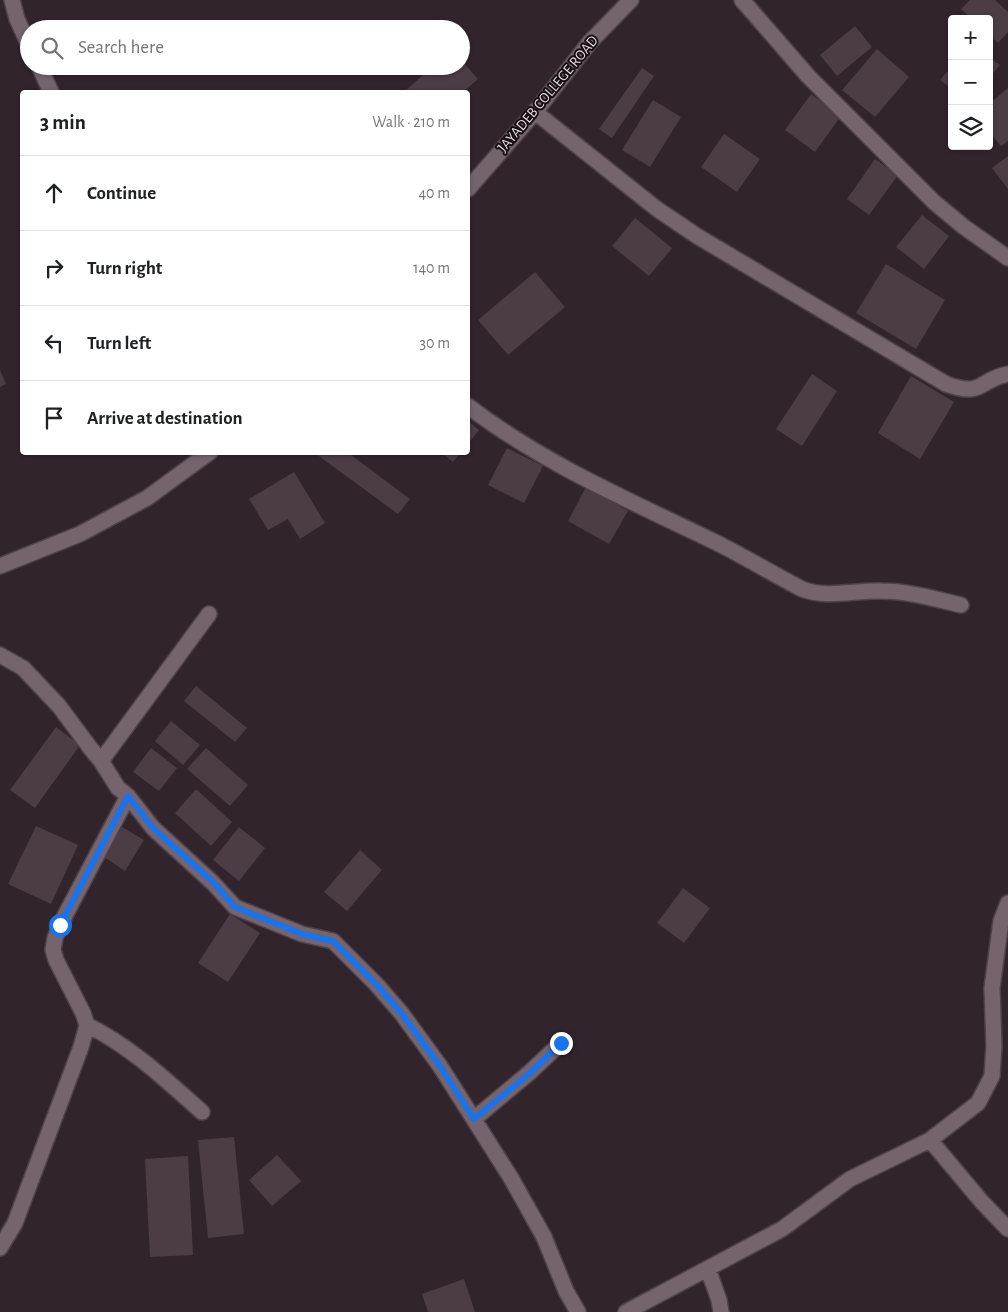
<!DOCTYPE html>
<html lang="en">
<head>
<meta charset="utf-8">
<style>
	body { margin:0; font-family:"Alegreya Sans",sans-serif; background:#f2f2f2; color:#202124 }
	.controls { position:absolute; right:15px; top:15px; display:grid; overflow:hidden; border-radius:5px; box-shadow:0 1px 4px #0004 }
	.controls button { width:45px; height:45px; display:grid; place-items:center; padding:0; border:0; border-bottom:1px solid #e0e0e0; background:#fff; color:#202124; font:25px sans-serif }
	.stop { position:absolute; width:15px; height:15px; margin:-11px; border:4px solid #1a73e8; border-radius:50%; background:#fff }
	.stop.end { background:#1a73e8; border-color:#fff; box-shadow:0 1px 5px #0008 }
	.list { margin:0; padding:0; list-style:none }
	h2 { display:flex; justify-content:space-between; align-items:center; height:65px; margin:0; padding:0 20px; font-size:21px }
	h2 small { font-size:16px; font-weight:400; color:#757577 }
	.list li { display:grid; grid-template-columns:32px 1fr auto; gap:15px; align-items:center; box-sizing:border-box; height:75px; padding:0 20px; border-top:1px solid #e0e0e0 }
	.list b { display:block; font-size:19px; white-space:nowrap }
	.list em { font-size:16px; font-style:normal; color:#757577 }
	.icon { flex:none; width:28px; height:28px; fill:none; stroke:currentColor; stroke-width:2; stroke-linecap:round; stroke-linejoin:round }
	.map { position:relative; flex:none; width:1008px; height:1312px; overflow:hidden }
	.search { position:absolute; background:#fff; box-shadow:0 1px 4px #0004; left:20px; top:20px; width:450px; height:55px; display:flex; align-items:center; gap:12px; box-sizing:border-box; padding:0 18px; border-radius:28px; color:#757577; font-size:19px }
	.panel { position:absolute; background:#fff; box-shadow:0 1px 4px #0004; left:20px; top:90px; width:450px; height:365px; border-radius:5px }
	.map>svg:first-child { display:block }
	.building { fill:#4c3c45 }
	.lines { fill:none; stroke-linecap:round; stroke-linejoin:round }
	.minor-casing { stroke:#4e4249; stroke-width:18 }
	.minor { stroke:#75636d; stroke-width:15 }
	.route { stroke:#1a73e8; stroke-width:6 }
	.labels { text-anchor:middle; dominant-baseline:central; stroke-width:4; stroke-linejoin:round; paint-order:stroke }
	.street-label { font-size:15px; fill:#e3d9de; stroke:#160f13 }
</style>
</head>
<body>
<div class="map">
<svg width="1008" height="1312" viewBox="0 0 1008 1312">
	<rect width="100%" height="100%" fill="#32242c"/>
	<path class="building" d="M970 0H995L1008 12V32L998 43 989 35V19H972L961 9Z
		M855 26 872 47 837 76 820 55Z
		M877 49 909 77 875 117 842 90Z
		M989 57 1000 65 989 78Z
		M461 60 478 79 463 92H404L433 66H461Z
		M952 66V89L940 80Z
		M642 68 654 76 612 138 599 129Z
		M1008 88V141L1001 146 989 132V104Z
		M811 94 841 116 815 152 785 130Z
		M653 100 681 117 650 167 622 150Z
		M724 134 760 159 737 192 701 167Z
		M1008 156V189L992 168Z
		M875 159 898 175 869 215 847 199Z
		M922 215 949 236 924 269 896 247Z
		M635 218 672 248 649 276 612 246Z
		M886 264 945 300 916 349 856 313Z
		M535 272 565 307 508 355 478 320Z
		M0 370 6 384 0 387Z
		M812 374 837 391 802 446 776 429Z
		M911 376 954 402 920 459 878 433Z
		M468 421 479 430 468 444Z
		M507 448 543 466 524 503 488 485Z
		M317 452H347L410 499 398 514 316 454Z
		M441 452H461L453 462Z
		M294 472 325 523 300 539 288 519 268 530 249 499Z
		M586 487 628 511 609 544 568 521Z
		M196 686 247 728 235 742 184 701Z
		M171 721 200 745 183 765 155 741Z
		M56 727 80 745 35 808 10 790Z
		M151 748 177 768 159 791 133 772Z
		M206 748 248 785 230 806 187 769Z
		M196 789 232 822 211 846 175 813Z
		M36 826 78 845 51 904 8 884Z
		M122 827 144 840 125 871 104 857Z
		M239 827 265 848 239 881 213 860Z
		M360 850 382 870 347 911 324 892Z
		M683 888 710 908 684 943 657 923Z
		M230 914 260 933 228 982 198 963Z
		M234 1137 244 1234 208 1238 198 1140Z
		M277 1155 301 1181 272 1206 249 1180Z
		M188 1156 193 1255 150 1257 145 1159Z
		M464 1279 475 1312H428L422 1294Z"/>
	<g class="lines">
		<defs>
			<path id="minor" d="M12 0 17 19 29 45
				M742 0 808 76 934 202 964 227 1008 258
				M39 66 51 92
				M535 112 657 209 697 236 946 384C984 398 979 379 1008 374
				M468 189 535 112 590 42 631 0
				M468 406C541 462 628 500 711 540 742 555 771 573 802 589 827 599 855 590 881 591 908 591 935 599 961 605
				M0 566 80 534 147 498 210 452
				M0 655 23 668 59 706 91 749 101 761 118 788 128 796 153 828 213 883 235 907 302 934 333 941 377 985 402 1014 440 1066 511 1178 544 1237 566 1291 578 1312
				M101 761 209 614
				M87 1025C130 1046 166 1080 202 1112
				M474 1119 529 1073 561 1043
				M930 1140 982 1202 1008 1229
				M0 1248 15 1223 81 1047 87 1025 83 1013 56 960 53 950 55 938 60 925 128 796
				M708 1269 719 1300 721 1312
				M626 1312 782 1229 850 1179 930 1140 978 1103 992 1076 994 1046 992 988 1001 921 1008 903"/>
		</defs>
		<use href="#minor" class="minor-casing"/>
		<use href="#minor" class="minor"/>
	</g>
	<g class="lines">
		<path class="route" d="M60 925 128 796 153 828 213 882 235 907 302 934 333 941 377 985 402 1014 440 1066 474 1119 530 1073 561 1043"/>
	</g>
	<g class="labels">
		<g class="street-label">
			<text transform="translate(548 94) rotate(-50)">JAYADEB COLLEGE ROAD</text>
		</g>
	</g>
</svg>
<div class="controls">
<button>+</button>
<button>−</button>
<button><svg class="icon" aria-label="layers" viewBox="0 0 24 24"><path d="M12 4l9 5-9 5-9-5zM3 14l9 5 9-5"/></svg></button>
</div>
<div class="stop" style="left:60px;top:925px"></div>
<div class="stop end" style="left:561px;top:1043px"></div>
<div class="search"><svg class="icon" aria-label="search" viewBox="0 0 24 24"><circle cx="10" cy="10" r="6"/><path d="M15 15l6 6"/></svg>Search here</div>
<section class="panel">
<h2>3 min<small>Walk · 210 m</small></h2>
<ul class="list">
<li><svg class="icon" aria-label="ahead" viewBox="0 0 24 24"><path d="M12 20V5M6 11l6-6 6 6"/></svg><div><b>Continue</b></div><em>40 m</em></li>
<li><svg class="icon" aria-label="right" viewBox="0 0 24 24"><path d="M7 20v-9h11M14 6l5 5-5 5"/></svg><div><b>Turn right</b></div><em>140 m</em></li>
<li><svg class="icon" aria-label="left" viewBox="0 0 24 24"><path d="M17 20v-9H6M10 6l-5 5 5 5"/></svg><div><b>Turn left</b></div><em>30 m</em></li>
<li><svg class="icon" aria-label="arrive" viewBox="0 0 24 24"><path d="M6 21V4h12l-3 4 3 4H6"/></svg><div><b>Arrive at destination</b></div></li>
</ul>
</section>
</div>
</body>
</html>
